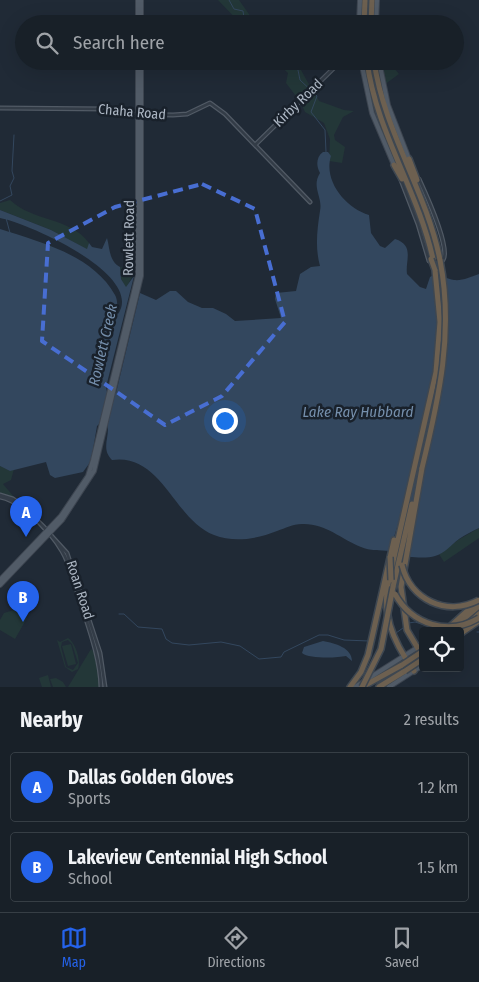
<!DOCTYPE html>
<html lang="en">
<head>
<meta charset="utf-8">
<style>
	body { margin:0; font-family:"Fira Sans Condensed",sans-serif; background:#212830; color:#f1f3f6 }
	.controls { position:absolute; right:15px; bottom:15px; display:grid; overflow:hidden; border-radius:5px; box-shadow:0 5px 20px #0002 }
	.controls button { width:45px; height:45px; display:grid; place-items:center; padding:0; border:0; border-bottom:1px solid #363e45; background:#182028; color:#f1f3f6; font:25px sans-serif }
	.you { position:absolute; left:224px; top:420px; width:18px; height:18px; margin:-12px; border:4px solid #fff; border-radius:50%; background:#1a73e8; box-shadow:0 0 0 8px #1a73e833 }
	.badge { display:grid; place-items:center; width:32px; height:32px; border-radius:50%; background:#2563eb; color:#fff; font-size:16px; font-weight:700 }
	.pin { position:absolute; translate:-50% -41px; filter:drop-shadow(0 1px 2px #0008) }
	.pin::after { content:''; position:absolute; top:26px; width:18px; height:15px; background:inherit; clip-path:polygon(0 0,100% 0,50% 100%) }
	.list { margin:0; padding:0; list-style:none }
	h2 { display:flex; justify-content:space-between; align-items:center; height:65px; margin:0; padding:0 20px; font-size:21px }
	h2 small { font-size:16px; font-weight:400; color:#9fa3a8 }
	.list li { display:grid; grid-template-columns:32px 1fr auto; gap:15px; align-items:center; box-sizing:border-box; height:70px; margin:0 10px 10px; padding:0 10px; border:1px solid #363e45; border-radius:5px }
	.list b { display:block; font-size:19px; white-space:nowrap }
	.list p { margin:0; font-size:16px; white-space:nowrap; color:#9fa3a8 }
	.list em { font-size:16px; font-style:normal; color:#9fa3a8 }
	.icon { flex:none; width:28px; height:28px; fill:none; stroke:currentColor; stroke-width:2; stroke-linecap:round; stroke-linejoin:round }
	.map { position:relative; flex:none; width:479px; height:687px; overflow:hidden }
	.search { position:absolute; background:#182028; box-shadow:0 5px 20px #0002; left:15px; right:15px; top:15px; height:55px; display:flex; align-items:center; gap:12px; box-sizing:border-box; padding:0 18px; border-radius:28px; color:#9fa3a8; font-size:19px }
	.sheet { height:225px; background:#182028 }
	nav { display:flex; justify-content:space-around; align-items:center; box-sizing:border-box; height:70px; border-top:1px solid #363e45; background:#182028; font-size:14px; color:#9fa3a8 }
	nav a { display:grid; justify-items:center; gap:2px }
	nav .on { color:#2563eb }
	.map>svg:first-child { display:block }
	.green { fill:#233738; fill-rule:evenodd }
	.water { fill:#33475e }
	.pier { fill:#202a36 }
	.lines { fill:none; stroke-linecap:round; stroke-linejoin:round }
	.stream { stroke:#33475e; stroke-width:1 }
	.minor-casing { stroke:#515a65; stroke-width:5 }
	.major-casing { stroke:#3d4550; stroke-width:6 }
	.highway-casing { stroke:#3e4751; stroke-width:8 }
	.minor { stroke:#333c47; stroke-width:2.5 }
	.major { stroke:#515b67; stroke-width:4 }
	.highway { stroke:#6d6050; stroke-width:5 }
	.highway-bridge-casing { stroke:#3e4751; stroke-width:8; stroke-linecap:butt }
	.highway-bridge { stroke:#6d6050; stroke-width:5 }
	.marked { fill:none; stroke:#486ed2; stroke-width:4; stroke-dasharray:10 6; stroke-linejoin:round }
	.labels { text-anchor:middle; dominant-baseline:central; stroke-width:5; stroke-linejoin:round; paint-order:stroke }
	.street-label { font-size:14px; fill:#adb7c4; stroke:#19212b }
	.water-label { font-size:15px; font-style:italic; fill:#758fac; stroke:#19212b }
</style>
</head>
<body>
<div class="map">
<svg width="479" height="687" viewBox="0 0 479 687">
	<rect width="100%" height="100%" fill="#202a36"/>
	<path class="green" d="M218 0H239L256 24H241Z
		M275 61H296L311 88 299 100 286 83 288 73Z
		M381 61H388L399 74 384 85Z
		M314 90 319 101 344 110 354 111 343 117 334 135 335 140 345 147 342 163 329 161 330 139 324 123 305 112 301 103Z
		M10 200C33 222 70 217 89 243L88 250 51 230 0 210V203Z
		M120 267 129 269 133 275 126 288 121 279Z
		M0 466 10 471 14 469 11 480 3 484 14 497 0 493Z
		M479 528V538L444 562 439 554 458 540Z
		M14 610 27 618 15 639 0 630V620L4 613Z
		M68 638C76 643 81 661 78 669L72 672 65 667 57 640 60 642ZM68 640 72 644 78 663 73 670 66 667 61 647 62 642Z
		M71 644 76 664 68 666 62 646Z
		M91 649 94 652 100 687H68Z
		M48 675 51 687H42L39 678Z
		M56 678 63 682 66 687H53L50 679Z"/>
	<path class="water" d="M323 152H328L331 156C323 181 346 208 369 215L371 233 380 246 385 248 395 239C415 245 405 261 407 274L420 287 426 289 430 277C440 271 444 279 454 280 462 281 471 277 479 274V528C472 531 465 535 459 539 451 545 445 553 435 556 425 559 406 557 397 554 396 554 391 551 390 551 380 550 370 551 361 547 341 539 325 523 302 524 292 524 286 528 277 531 257 539 234 543 214 535 174 520 162 453 112 460 100 448 111 436 107 423H100L97 426 91 461 83 472 55 478 50 475 46 462 10 471 0 466V229C40 242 93 255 115 295 118 300 117 308 118 314 145 275 28 223 0 218V210L51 230 87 249 89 243 92 247 102 249 107 238C110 249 109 261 120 267L121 279 126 287 134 276 106 387 107 392 116 393 140 293 156 300 170 291H176L188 302 202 308H213L226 314 235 321 281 318 275 299 276 293 296 291 300 274 311 267 320 266C315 248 317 230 320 211 323 197 311 187 320 173 316 166 316 157 323 152Z
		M323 641C335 643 352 648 352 661L346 656C337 658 309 659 302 653L304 647Z"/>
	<path class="pier" d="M438 271 443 322 439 372 396 557 389 554 404 504 434 381 439 326 433 272Z"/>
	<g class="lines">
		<path class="stream" d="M229 0 234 9 243 11 245 24
			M284 61 298 70 300 80 317 96 311 112 325 130 326 152
			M0 201 12 195 10 186 14 178 12 171 14 135
			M6 218 10 233
			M119 614H124L138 627 162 629 166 639 172 643 189 645 221 642 240 646 259 659 281 657 284 652 319 635H328L344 640 369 641
			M409 623 415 622 437 629
			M477 632H479
			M396 633 403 628"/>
		<defs>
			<path id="minor" d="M0 108 108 109 126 114 173 115 187 114 210 103 225 114 310 202
				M255 145 341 61
				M401 180 418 224 429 261 443 260C451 249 425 192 419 179
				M0 495 13 499 26 508 67 553 100 653 105 687
				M0 497C22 501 51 532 62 551 70 564 73 580 78 594 87 624 100 655 101 687"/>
			<path id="major" d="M138 0V24
				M141 24V0
				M359 24 360 0
				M376 24 377 0
				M361 61 372 113 394 165
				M379 61 388 105 409 159
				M0 580 61 516 88 476 93 460 138 275V61
				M0 585 62 520 94 471 141 276V61
				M355 687 423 644
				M389 687 423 665"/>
			<path id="highway" d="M364 24 365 0
				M371 24 372 0
				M367 61C376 132 418 190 433 259
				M374 61C384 132 426 190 440 260
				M409 159 417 180
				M394 165 402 179
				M422 468 401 587 407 630 423 657
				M392 566 436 372 440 322 435 270
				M390 574C380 612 392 640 414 671
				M393 587 412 504
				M455 626 479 606
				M445 631 477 602
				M460 631 479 614
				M460 634 479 621
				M350 687 361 672 368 655 394 540
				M362 687 402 665
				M379 687 405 671"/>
		</defs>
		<use href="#minor" class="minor-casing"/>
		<use href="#major" class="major-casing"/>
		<use href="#highway" class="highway-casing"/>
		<use href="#minor" class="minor"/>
		<use href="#major" class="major"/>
		<use href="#highway" class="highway"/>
		<defs>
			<path id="highway-bridge" d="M431 259 435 270
				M422 468C439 398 454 332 440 260
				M390 557 391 580
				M402 565C410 600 447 617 479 600
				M395 594C412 625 449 636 479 618
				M402 665 423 651
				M405 671 423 659
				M362 687 381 649 393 587"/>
		</defs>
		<use href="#highway-bridge" class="highway-bridge-casing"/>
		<use href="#highway-bridge" class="highway-bridge"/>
	</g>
	<path class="marked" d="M202 184 255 209 285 322 222 396 165 425 42 341 48 243 115 207Z"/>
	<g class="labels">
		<g class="street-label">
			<text transform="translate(298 103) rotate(-44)">Kirby Road</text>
			<text transform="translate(132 112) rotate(5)">Chaha Road</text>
			<text transform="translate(129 238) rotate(-89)">Rowlett Road</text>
			<text transform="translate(80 590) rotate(72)">Roan Road</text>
		</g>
		<g class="water-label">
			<text transform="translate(103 345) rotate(-77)">Rowlett Creek</text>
			<text x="358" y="412">Lake Ray Hubbard</text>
		</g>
	</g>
</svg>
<div class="controls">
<button><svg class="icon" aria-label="locate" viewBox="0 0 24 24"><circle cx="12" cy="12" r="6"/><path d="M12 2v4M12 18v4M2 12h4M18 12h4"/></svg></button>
</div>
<div class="you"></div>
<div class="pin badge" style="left:26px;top:537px">A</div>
<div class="pin badge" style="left:23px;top:622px">B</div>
<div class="search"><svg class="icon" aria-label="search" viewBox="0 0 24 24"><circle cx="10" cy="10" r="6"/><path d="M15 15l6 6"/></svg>Search here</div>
</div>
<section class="sheet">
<h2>Nearby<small>2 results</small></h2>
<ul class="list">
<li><span class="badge">A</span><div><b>Dallas Golden Gloves</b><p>Sports</p></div><em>1.2 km</em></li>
<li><span class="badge">B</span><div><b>Lakeview Centennial High School</b><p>School</p></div><em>1.5 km</em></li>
</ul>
</section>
<nav>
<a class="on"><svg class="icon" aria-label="map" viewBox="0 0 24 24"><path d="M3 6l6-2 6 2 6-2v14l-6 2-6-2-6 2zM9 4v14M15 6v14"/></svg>Map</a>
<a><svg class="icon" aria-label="directions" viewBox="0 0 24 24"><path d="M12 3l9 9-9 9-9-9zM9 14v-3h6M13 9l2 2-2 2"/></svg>Directions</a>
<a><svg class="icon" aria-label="saved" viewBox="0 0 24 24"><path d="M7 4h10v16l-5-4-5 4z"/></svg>Saved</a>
</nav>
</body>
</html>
